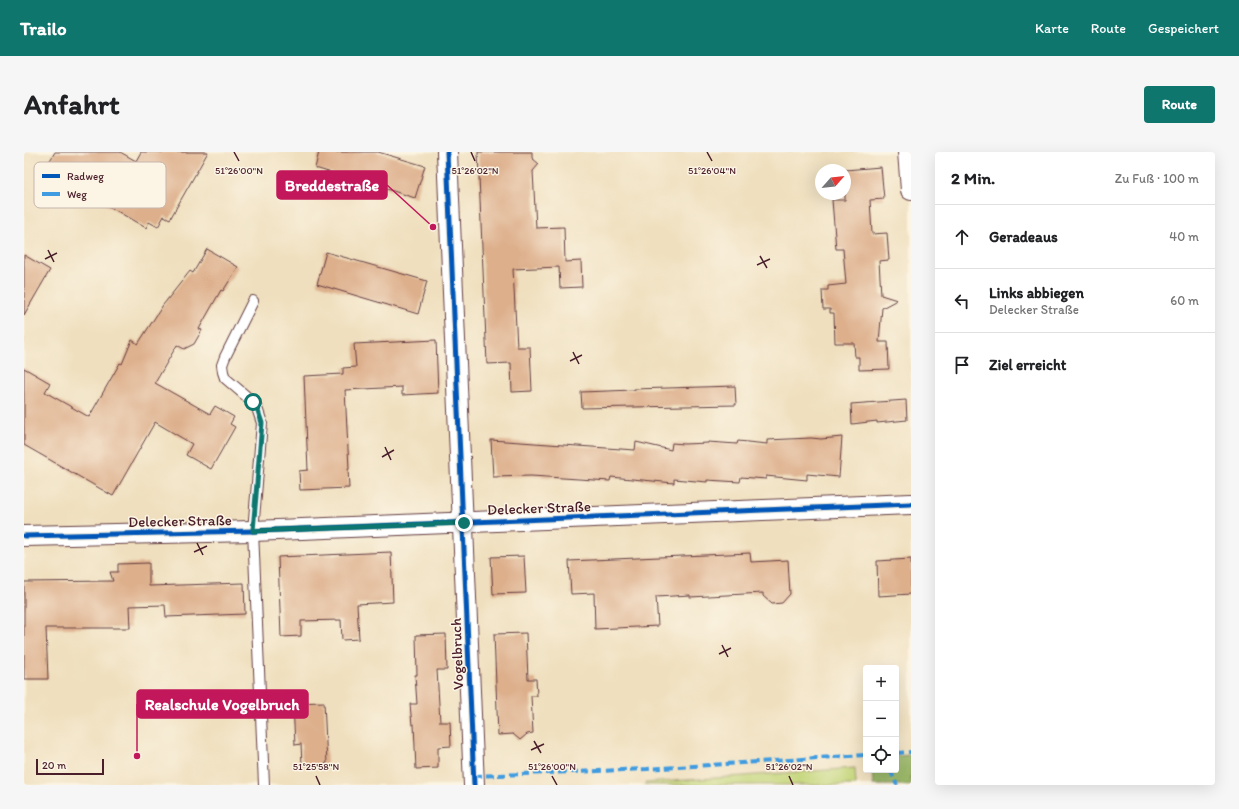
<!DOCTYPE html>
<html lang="de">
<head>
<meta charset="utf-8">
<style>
	body { margin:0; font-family:Itim,sans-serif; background:#f6f6f6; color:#202124 }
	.controls { position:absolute; right:12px; bottom:12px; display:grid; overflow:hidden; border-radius:4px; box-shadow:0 4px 16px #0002 }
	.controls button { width:36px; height:36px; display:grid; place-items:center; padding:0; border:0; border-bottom:1px solid #e0e0e0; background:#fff; color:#202124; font:20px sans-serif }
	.compass { position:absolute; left:791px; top:12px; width:36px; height:36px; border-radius:50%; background:#fff; box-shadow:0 4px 16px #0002; rotate:63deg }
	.scale { position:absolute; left:12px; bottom:10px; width:68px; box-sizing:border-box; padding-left:4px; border:2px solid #4a1f2b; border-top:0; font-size:11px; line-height:14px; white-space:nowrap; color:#4a1f2b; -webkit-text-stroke:3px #fcf5e5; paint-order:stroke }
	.stop { position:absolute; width:12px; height:12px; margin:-9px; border:3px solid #0f766e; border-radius:50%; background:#fff }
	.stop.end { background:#0f766e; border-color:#fff; box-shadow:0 1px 4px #0008 }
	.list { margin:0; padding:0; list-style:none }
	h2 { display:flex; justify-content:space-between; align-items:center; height:52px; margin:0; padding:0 16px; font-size:17px }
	h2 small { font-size:13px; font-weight:400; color:#757577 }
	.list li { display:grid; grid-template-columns:26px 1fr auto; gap:12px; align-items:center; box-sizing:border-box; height:64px; padding:0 16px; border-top:1px solid #e0e0e0 }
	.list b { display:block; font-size:15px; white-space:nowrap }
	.list p { margin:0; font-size:13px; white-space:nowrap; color:#757577 }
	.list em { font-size:13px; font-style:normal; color:#757577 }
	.icon { flex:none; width:22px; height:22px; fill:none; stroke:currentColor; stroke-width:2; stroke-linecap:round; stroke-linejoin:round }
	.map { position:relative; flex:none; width:887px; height:633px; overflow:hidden; border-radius:4px }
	header { display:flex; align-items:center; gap:24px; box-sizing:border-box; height:56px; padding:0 20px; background:#0f766e; color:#fff }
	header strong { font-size:19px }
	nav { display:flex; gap:22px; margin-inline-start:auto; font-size:14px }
	.intro { display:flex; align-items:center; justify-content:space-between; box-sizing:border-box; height:96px; padding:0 24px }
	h1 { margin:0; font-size:28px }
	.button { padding:10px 18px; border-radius:4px; background:#0f766e; color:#fff; font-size:14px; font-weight:700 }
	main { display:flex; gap:24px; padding:0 24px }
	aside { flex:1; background:#fff; border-radius:4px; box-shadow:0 4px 16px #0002 }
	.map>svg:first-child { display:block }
	.green { fill:#c2d578; stroke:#867a52 }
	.forest { fill:#99b668; stroke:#726a4a }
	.building { fill:#ddaf8b }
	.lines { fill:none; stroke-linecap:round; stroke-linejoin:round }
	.lane-casing { stroke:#633c41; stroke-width:12 }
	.street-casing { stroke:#633c41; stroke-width:22 }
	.lane { stroke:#fff; stroke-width:10 }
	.street { stroke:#fff; stroke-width:20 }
	.quiet { stroke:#409be1; stroke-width:4; stroke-dasharray:8 4; stroke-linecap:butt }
	.cycleway-casing { stroke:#fcf5e5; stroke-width:8 }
	.cycleway { stroke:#0057b8; stroke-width:5 }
	.route { stroke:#0f766e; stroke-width:5 }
	.ticks { fill:none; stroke:#4a1f2b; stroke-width:1.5 }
	.labels { text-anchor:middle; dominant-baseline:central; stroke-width:3; stroke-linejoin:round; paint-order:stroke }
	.street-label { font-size:15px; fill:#4a1f2b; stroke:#fcf5e5 }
	.key { fill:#fcf5e5; stroke:#c7b5ad; stroke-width:1 }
	.key-label { font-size:11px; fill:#4a1f2b }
	.ticks-label { font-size:10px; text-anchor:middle; fill:#4a1f2b; stroke:#fcf5e5; stroke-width:3; stroke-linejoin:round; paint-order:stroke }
	.leader { fill:none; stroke:#c2185b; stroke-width:1.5 }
	.callout-dot { fill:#c2185b; stroke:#fcf5e5; stroke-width:1.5 }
	.callout { fill:#c2185b; stroke:#c2185b; stroke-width:1.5 }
	.callout-label { font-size:16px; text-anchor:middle; font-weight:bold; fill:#fff }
</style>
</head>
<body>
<header>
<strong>Trailo</strong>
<nav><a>Karte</a><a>Route</a><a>Gespeichert</a></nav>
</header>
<div class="intro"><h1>Anfahrt</h1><a class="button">Route</a></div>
<main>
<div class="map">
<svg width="887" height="633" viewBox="0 0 887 633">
	<rect width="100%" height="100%" fill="#fcf5e5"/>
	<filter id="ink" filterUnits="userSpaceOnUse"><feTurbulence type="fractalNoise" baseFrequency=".025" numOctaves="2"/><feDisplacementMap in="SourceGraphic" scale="8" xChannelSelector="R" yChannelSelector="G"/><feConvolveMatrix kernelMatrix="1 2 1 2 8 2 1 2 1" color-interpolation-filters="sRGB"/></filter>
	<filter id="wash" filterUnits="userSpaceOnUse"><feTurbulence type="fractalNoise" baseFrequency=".012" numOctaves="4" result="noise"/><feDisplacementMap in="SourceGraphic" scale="16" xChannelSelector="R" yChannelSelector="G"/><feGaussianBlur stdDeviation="0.9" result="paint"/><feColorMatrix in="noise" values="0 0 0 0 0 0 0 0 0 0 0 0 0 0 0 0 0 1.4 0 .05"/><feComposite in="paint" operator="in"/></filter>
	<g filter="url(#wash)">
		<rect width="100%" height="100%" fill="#efdfbe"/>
		<path class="green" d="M831 616 832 633H621V631Z"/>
		<path class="forest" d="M887 603V633H849L848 618H872V604Z"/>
		<g id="blocks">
			<path class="building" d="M31 0H96L112 9 117 0H184L146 67 140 64 134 75 125 70 122 76 21 17Z
				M295 0H354L401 14 391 46 366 38 291 16Z
				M454 0H508V6L515 12 509 19 512 76 540 75 541 110 557 109 558 135 536 136 535 115 489 117 493 195H506L508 239 488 240 487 211 463 212Z
				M857 15 860 47 846 48 848 82 863 81 865 108 855 109 857 143 873 148 858 156 855 190H864L865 217 835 218V205H831L830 191H811L810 161H806V157H799L798 138H804V134L822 132 819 97H812L808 48H821V18Z
				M183 97 214 115 199 139 197 138 175 177 178 178 170 192 160 197 153 193 131 231 186 262 191 254 210 265 206 272 211 275 187 317 162 303 168 292 131 270 89 344 0 293V216L26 231 21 240 65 265 96 211 98 212 108 188 114 192 139 153 166 119 169 121Z
				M302 100 403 129 394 162 293 132Z
				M0 103 26 118 0 163Z
				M412 188 414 241 378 243V235L321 238 325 317H324L325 336 276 338 275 319 284 318 280 224 319 222V216L332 215 330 192Z
				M711 234 712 253 558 256 557 240 610 238V237Z
				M882 248 883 268 853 271V269L828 272 827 252Z
				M818 285 815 325 783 322V328L742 324V327L717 325 716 330 683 328V330L650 327V331L587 325 586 329 507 324 469 325 467 288 611 298 612 290 647 298 648 291 660 292 684 291V290L713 292 714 289 743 292V288L787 286 797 287Z
				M367 400 369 450 333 452 335 487 318 488 317 468 277 469V484L257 485 254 405Z
				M726 401 727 410 764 408 766 442 758 451 748 452 739 444V441L666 445V443L632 445 634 474 571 477 570 441 547 442 545 409Z
				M500 404 502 441 469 442 467 405Z
				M887 407V442L854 444 853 409Z
				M125 411V434L220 431 221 462 142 465 141 453 105 454 106 476H22L24 527H0V430L89 429 86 420H94V412Z
				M502 481 504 527H512L513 544H507L509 581 503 582 496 588 489 582 474 583 470 482Z
				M422 482 423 518H413L416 570H426L427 594 414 595V616L392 617 390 572 388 573 386 552H393L391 523H393L392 483Z
				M300 550 303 612 278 613 277 592 271 593 269 551Z"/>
		</g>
	</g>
	<g filter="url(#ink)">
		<use href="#blocks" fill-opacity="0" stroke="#633c41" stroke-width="1"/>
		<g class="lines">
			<defs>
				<path id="lane" d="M229 149 201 205 198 213 199 220 201 226 229 250 233 256 238 271 229 379 240 633"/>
				<path id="street" d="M423 0 450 633
					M884 0 887 38
					M0 384 229 379 887 352"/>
			</defs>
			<use href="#lane" class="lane-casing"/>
			<use href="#street" class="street-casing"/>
			<use href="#lane" class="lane"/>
			<use href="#street" class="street"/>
			<path class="quiet" d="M872 601 887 600
				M866 618 873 633
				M450 624 623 617 842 603"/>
			<defs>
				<path id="cycleway" d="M423 0 450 633
					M0 384 229 379 887 352"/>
			</defs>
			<use href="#cycleway" class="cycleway-casing"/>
			<use href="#cycleway" class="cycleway"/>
		</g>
	</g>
	<g class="lines" filter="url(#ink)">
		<path class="route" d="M229 250 233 256 238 271 229 379 440 371"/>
	</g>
	<path class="ticks" d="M210 0 215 9M447 0 451 9M683 0 688 9M24 98 30 110M736 104 743 116M21 107 33 101M733 113 746 107M549 200 555 212M546 209 558 203M361 295 367 308M358 305 370 298M173 391 179 403M170 400 183 394M698 493 704 505M695 502 707 496M510 589 517 601M507 598 520 592M292 624 296 633M528 624 533 633M765 624 769 633"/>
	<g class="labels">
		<g class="street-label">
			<text transform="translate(515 356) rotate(-2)">Delecker Straße</text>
			<text transform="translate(156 369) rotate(-1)">Delecker Straße</text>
			<text transform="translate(433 502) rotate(-92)">Vogelbruch</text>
		</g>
	</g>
	<rect x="10" y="10" width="132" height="46" rx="6" class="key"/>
	<rect x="18" y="22" width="18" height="4" fill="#0057b8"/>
	<rect x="18" y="40" width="18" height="4" fill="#409be1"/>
	<g class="key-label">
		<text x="43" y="28">Radweg</text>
		<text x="43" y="46">Weg</text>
	</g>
	<g class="ticks-label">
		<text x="215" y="22">51°26'00"N</text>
		<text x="451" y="22">51°26'02"N</text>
		<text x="688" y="22">51°26'04"N</text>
		<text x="292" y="618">51°25'58"N</text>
		<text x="528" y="618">51°26'00"N</text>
		<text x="765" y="618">51°26'02"N</text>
	</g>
	<path class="leader" d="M409 75L363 33M113 604L113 552"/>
	<g class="callout-dot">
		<circle cx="409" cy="75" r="4"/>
		<circle cx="113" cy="604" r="4"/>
	</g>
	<g class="callout">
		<rect x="253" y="19" width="110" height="28" rx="4"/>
		<rect x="113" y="538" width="171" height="28" rx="4"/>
	</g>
	<g class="callout-label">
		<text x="308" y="39">Breddestraße</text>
		<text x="198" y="558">Realschule Vogelbruch</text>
	</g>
</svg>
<div class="controls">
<button>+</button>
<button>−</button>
<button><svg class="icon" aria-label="locate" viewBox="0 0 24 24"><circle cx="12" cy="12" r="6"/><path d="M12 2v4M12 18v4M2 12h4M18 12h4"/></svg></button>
</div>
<svg class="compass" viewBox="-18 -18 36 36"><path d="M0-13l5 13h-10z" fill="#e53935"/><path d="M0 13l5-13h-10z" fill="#757577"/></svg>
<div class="scale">20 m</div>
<div class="stop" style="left:229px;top:250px"></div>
<div class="stop end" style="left:440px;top:371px"></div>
</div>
<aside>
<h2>2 Min.<small>Zu Fuß · 100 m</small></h2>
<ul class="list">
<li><svg class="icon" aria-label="ahead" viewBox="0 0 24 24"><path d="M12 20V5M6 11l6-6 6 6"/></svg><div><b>Geradeaus</b></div><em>40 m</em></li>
<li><svg class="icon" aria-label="left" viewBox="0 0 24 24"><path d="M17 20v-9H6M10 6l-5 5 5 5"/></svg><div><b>Links abbiegen</b><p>Delecker Straße</p></div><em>60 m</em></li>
<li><svg class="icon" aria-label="arrive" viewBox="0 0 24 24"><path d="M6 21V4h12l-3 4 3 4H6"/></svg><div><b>Ziel erreicht</b></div></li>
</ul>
</aside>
</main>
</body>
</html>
